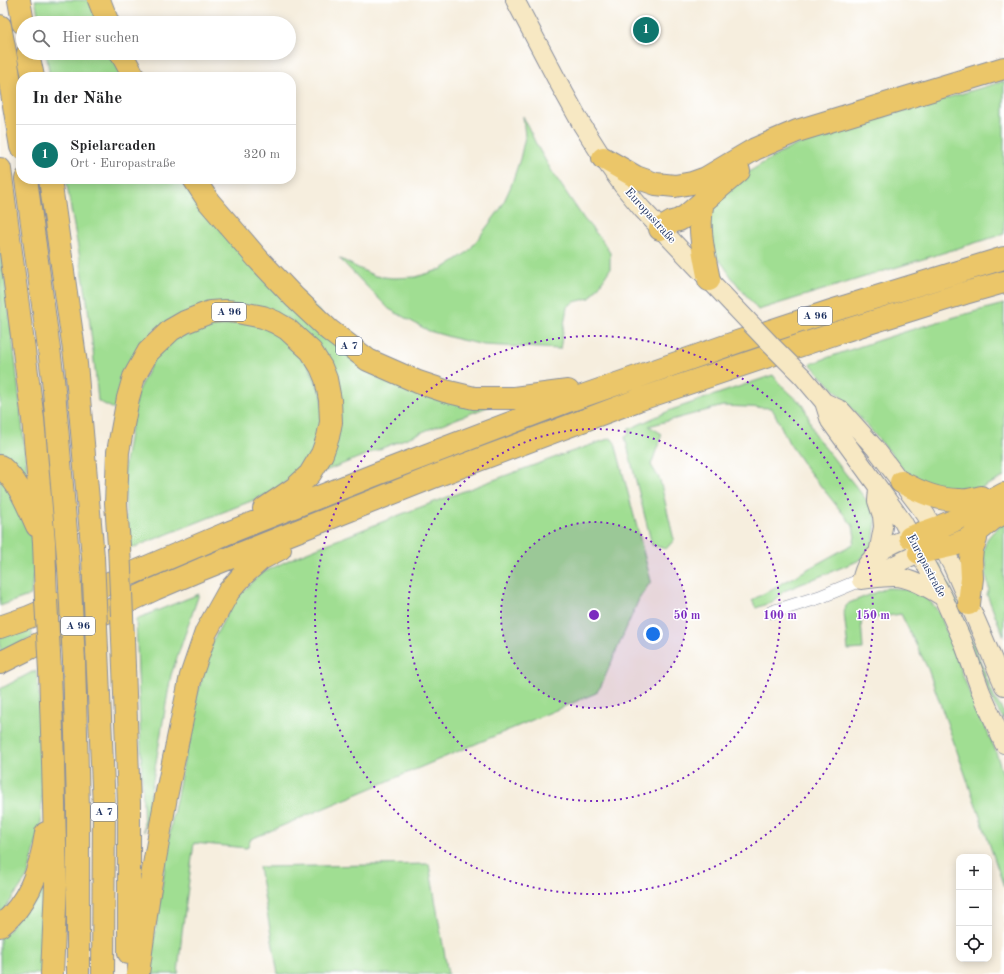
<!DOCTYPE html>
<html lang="de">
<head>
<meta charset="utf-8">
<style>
	body { margin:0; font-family:"Old Standard TT",serif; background:#f2f2f2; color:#202124 }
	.controls { position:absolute; right:12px; bottom:12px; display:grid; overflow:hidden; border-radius:8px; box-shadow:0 2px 10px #0003 }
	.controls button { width:36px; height:36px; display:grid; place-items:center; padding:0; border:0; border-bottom:1px solid #e0e0e0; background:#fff; color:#202124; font:20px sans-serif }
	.you { position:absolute; left:653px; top:634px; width:14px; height:14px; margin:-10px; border:3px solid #fff; border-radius:50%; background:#1a73e8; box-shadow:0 0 0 6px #1a73e833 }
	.badge { display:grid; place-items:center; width:26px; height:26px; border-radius:50%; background:#0f766e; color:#fff; font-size:13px; font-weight:700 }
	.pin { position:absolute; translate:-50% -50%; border:2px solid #fff; box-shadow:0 1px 4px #0006 }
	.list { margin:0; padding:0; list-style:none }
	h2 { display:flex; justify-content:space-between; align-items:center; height:52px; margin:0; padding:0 16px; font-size:17px }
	h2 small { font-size:13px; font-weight:400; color:#757577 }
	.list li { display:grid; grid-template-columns:26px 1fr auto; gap:12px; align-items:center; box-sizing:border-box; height:60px; padding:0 16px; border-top:1px solid #e0e0e0 }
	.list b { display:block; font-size:15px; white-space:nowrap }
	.list p { margin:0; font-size:13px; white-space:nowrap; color:#757577 }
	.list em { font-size:13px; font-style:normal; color:#757577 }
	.icon { flex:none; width:22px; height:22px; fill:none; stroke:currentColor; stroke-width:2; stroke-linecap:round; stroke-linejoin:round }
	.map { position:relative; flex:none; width:1004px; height:974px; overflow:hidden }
	.search { position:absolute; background:#fff; box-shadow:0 2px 10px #0003; left:16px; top:16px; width:280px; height:44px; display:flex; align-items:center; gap:10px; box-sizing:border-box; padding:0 14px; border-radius:22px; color:#757577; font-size:15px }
	.panel { position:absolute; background:#fff; box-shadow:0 2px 10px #0003; left:16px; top:72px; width:280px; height:112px; border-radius:16px }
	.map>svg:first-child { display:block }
	.green { fill:#a0de92; stroke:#5e8678 }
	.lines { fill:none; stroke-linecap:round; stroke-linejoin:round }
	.street-casing { stroke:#888e9e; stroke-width:14 }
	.secondary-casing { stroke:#888e9e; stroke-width:20 }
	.highway-casing { stroke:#888e9e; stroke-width:24 }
	.street { stroke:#fff; stroke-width:13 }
	.secondary { stroke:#f7e8c3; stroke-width:18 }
	.highway { stroke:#ebc669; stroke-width:22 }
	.secondary-bridge-casing { stroke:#888e9e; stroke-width:20; stroke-linecap:butt }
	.highway-bridge-casing { stroke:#888e9e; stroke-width:24; stroke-linecap:butt }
	.secondary-bridge { stroke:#f7e8c3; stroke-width:18 }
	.highway-bridge { stroke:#ebc669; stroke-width:22 }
	.ring { fill:none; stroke:#7b2cbf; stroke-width:2; stroke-dasharray:2 4 }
	.labels { text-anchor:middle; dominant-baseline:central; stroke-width:3; stroke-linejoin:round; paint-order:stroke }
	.shield { fill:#fff; stroke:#5f6d8e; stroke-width:1 }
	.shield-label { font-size:11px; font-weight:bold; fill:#1b2f5e }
	.street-label { font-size:12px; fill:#1b2f5e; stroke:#fff }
	.centre { fill:#7b2cbf; stroke:#fff; stroke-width:2 }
	.ring-label { font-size:12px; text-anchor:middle; font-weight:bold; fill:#7b2cbf; stroke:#fff; stroke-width:3; stroke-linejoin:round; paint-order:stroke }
</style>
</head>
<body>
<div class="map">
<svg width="1004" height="974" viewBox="0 0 1004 974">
	<rect width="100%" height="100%" fill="#fff"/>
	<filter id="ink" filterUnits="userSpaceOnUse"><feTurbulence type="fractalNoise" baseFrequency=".025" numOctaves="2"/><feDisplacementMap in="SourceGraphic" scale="8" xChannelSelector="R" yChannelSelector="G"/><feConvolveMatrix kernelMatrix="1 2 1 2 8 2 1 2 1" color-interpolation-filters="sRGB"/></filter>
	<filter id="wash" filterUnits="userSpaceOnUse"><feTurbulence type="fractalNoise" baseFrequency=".012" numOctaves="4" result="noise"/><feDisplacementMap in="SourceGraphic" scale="16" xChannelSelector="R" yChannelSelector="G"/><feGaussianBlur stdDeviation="0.9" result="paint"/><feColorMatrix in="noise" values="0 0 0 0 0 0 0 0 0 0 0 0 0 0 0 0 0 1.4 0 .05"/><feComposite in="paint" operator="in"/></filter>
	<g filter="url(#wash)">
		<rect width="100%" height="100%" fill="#f6eede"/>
		<path class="green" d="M35 0H89L99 23H40Z
			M46 53H113L125 77H50Z
			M1004 81V234L758 310 732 278 724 266 714 254 708 226 715 201 739 178 768 160 792 147 822 135Z
			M523 116 536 144 551 170 584 219 602 240 610 253V269L601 283 590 298 574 302 567 307 560 349 484 345 457 339 429 331 389 309 339 258 358 268 375 276 393 278 416 277 442 269 468 252 501 208 511 186 520 159 525 137Z
			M66 179H186L390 382 421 395 452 402 490 406 427 430 323 472 339 433 288 318H177L154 330 142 346 126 372 114 409 98 401C95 367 91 333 87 300 81 260 72 219 66 179Z
			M0 238 16 366 28 479 0 456Z
			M1004 304V477L973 492 961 495 907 475 889 451 849 405 810 364C873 341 939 320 1004 304Z
			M231 321 250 323 270 330 289 342 306 360 322 396 323 423 312 459 274 492 127 550 124 468 137 392 155 357 177 336 212 322Z
			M773 375 779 383 804 406 815 435 868 502 873 510 876 521 873 544 867 552 860 560 784 591 772 602 756 608 752 600 853 544 855 537 853 526 807 469 789 443 774 412 771 408 723 406 649 426 662 434 651 465 660 480 674 540 666 549 652 545 625 437 629 433V429L671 410Z
			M611 438 615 443 651 581 639 599 601 686 596 693 263 834 251 839 247 848 194 843 182 932 178 974H149L171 825 197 695 213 640 234 601 260 574 297 556 402 514 507 475 562 455Z
			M0 475 31 532 33 549 34 567 31 595 0 606Z
			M1004 522V637L987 595 989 589 986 575V560H980L987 539 993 532Z
			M937 564H939L960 609 994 697 1004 713V720L994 704 952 599 937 567Z
			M887 588C912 588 929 593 941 617L976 710 987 731 995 749 1004 778V887L983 825 928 669 901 614 861 620 863 649 848 650 844 612 846 606 849 603Z
			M199 594 171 675 144 832 136 619Z
			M32 625V638L0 653V637Z
			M36 670 42 717 43 774 42 801 41 825 28 876 0 916V689Z
			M429 864 448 974H278L259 867Z
			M46 881 44 974H0V937L7 932 43 882Z"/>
	</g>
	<g filter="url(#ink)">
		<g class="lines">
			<defs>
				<path id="street" d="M772 612 820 597 861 580"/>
				<path id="secondary" d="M515 0 556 78 582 125 603 158 623 186 642 209 732 304
					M803 377 824 402 841 410 875 448 926 515 952 565 983 636 1004 686
					M824 402 830 421 878 487 903 522 943 597 963 642 981 692 1004 744
					M878 488 877 501 882 516 883 527 878 554
					M875 574 919 553
					M861 580C871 579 882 577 893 577 908 576 930 589 943 597
					M861 580C863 575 864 567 868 563 878 551 896 542 910 537"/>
				<path id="highway" d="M19 0 23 23
					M99 0 108 23
					M0 26 5 52 21 147
					M28 53 33 77
					M121 53 134 77
					M603 158 636 177 656 184 675 186 692 183 706 178 755 149 797 131 1004 68
					M0 169 33 419 44 542 46 600
					M26 179 53 379 69 568
					M50 179 76 364 93 557
					M194 179 209 202 258 259 294 297 329 330 368 360 418 382 445 391 474 398H514L568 391
					M703 201C697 227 704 255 709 280
					M660 229 672 222 679 220 686 216 739 171
					M0 466C19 482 27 504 37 526
					M901 482C920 492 937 500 959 500 966 501 974 499 981 497L987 502
					M910 537 941 526 953 521 1004 494
					M119 546 116 503 118 452 128 398 134 377 148 352 171 330 185 322 210 312 225 311 237 312 263 317 275 322 287 329 311 351 321 367 326 379 330 400 331 422 328 437 322 454 310 474 295 488 264 509
					M919 553 954 545 966 540 976 533 993 519 1004 513
					M969 604 972 578 971 559 972 549 976 539V533
					M0 627 29 617 225 534 377 474 568 401 737 342 831 311 1004 258
					M123 639 129 803V953
					M97 650 104 808 103 974
					M74 661 78 807V974
					M0 663 30 648 155 589 202 569 433 477 638 400 840 332 965 293 1004 282
					M50 671 53 762 56 885 52 974
					M0 926C29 904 41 867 46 833
					M138 974 149 893 166 797 191 676 206 632 229 591 244 574 261 559 280 549"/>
			</defs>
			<use href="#street" class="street-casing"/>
			<use href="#secondary" class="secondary-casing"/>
			<use href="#highway" class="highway-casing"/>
			<use href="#street" class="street"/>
			<use href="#secondary" class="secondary"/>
			<use href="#highway" class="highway"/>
			<defs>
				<path id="secondary-bridge" d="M732 304 772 346 803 377"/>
				<path id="highway-bridge" d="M119 546 123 639
					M93 557 97 650
					M69 568 74 661
					M46 600 50 671"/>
			</defs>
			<use href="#secondary-bridge" class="secondary-bridge-casing"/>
			<use href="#highway-bridge" class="highway-bridge-casing"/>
			<use href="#secondary-bridge" class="secondary-bridge"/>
			<use href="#highway-bridge" class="highway-bridge"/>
		</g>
	</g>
	<circle cx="594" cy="615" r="93" fill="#7b2cbf" fill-opacity=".12"/>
	<g class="ring">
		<circle cx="594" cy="615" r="93"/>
		<circle cx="594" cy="615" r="186"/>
		<circle cx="594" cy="615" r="279"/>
	</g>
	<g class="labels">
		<g class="shield">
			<rect x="212" y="303" width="34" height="18" rx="3"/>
			<rect x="798" y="307" width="34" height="18" rx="3"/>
			<rect x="336" y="337" width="26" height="18" rx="3"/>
			<rect x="61" y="617" width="34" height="18" rx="3"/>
			<rect x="91" y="803" width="26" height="18" rx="3"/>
		</g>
		<g class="shield-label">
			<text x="229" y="312">A 96</text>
			<text x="815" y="316">A 96</text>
			<text x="349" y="346">A 7</text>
			<text x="78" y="626">A 96</text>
			<text x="104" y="812">A 7</text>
		</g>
		<g class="street-label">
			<text transform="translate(650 216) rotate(48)">Europastraße</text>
			<text transform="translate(926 566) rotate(62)">Europastraße</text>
		</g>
	</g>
	<circle cx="594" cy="615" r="6" class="centre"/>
	<g class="ring-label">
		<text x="687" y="619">50 m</text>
		<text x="780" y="619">100 m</text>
		<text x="873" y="619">150 m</text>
	</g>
</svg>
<div class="controls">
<button>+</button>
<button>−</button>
<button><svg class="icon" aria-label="locate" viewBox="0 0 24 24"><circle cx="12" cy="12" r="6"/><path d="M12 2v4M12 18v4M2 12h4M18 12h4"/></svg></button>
</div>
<div class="you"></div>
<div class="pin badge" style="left:646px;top:30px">1</div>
<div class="search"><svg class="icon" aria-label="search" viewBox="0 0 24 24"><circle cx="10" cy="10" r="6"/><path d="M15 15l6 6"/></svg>Hier suchen</div>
<section class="panel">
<h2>In der Nähe<small></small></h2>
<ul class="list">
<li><span class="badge">1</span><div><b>Spielarcaden</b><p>Ort · Europastraße</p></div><em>320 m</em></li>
</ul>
</section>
</div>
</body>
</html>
